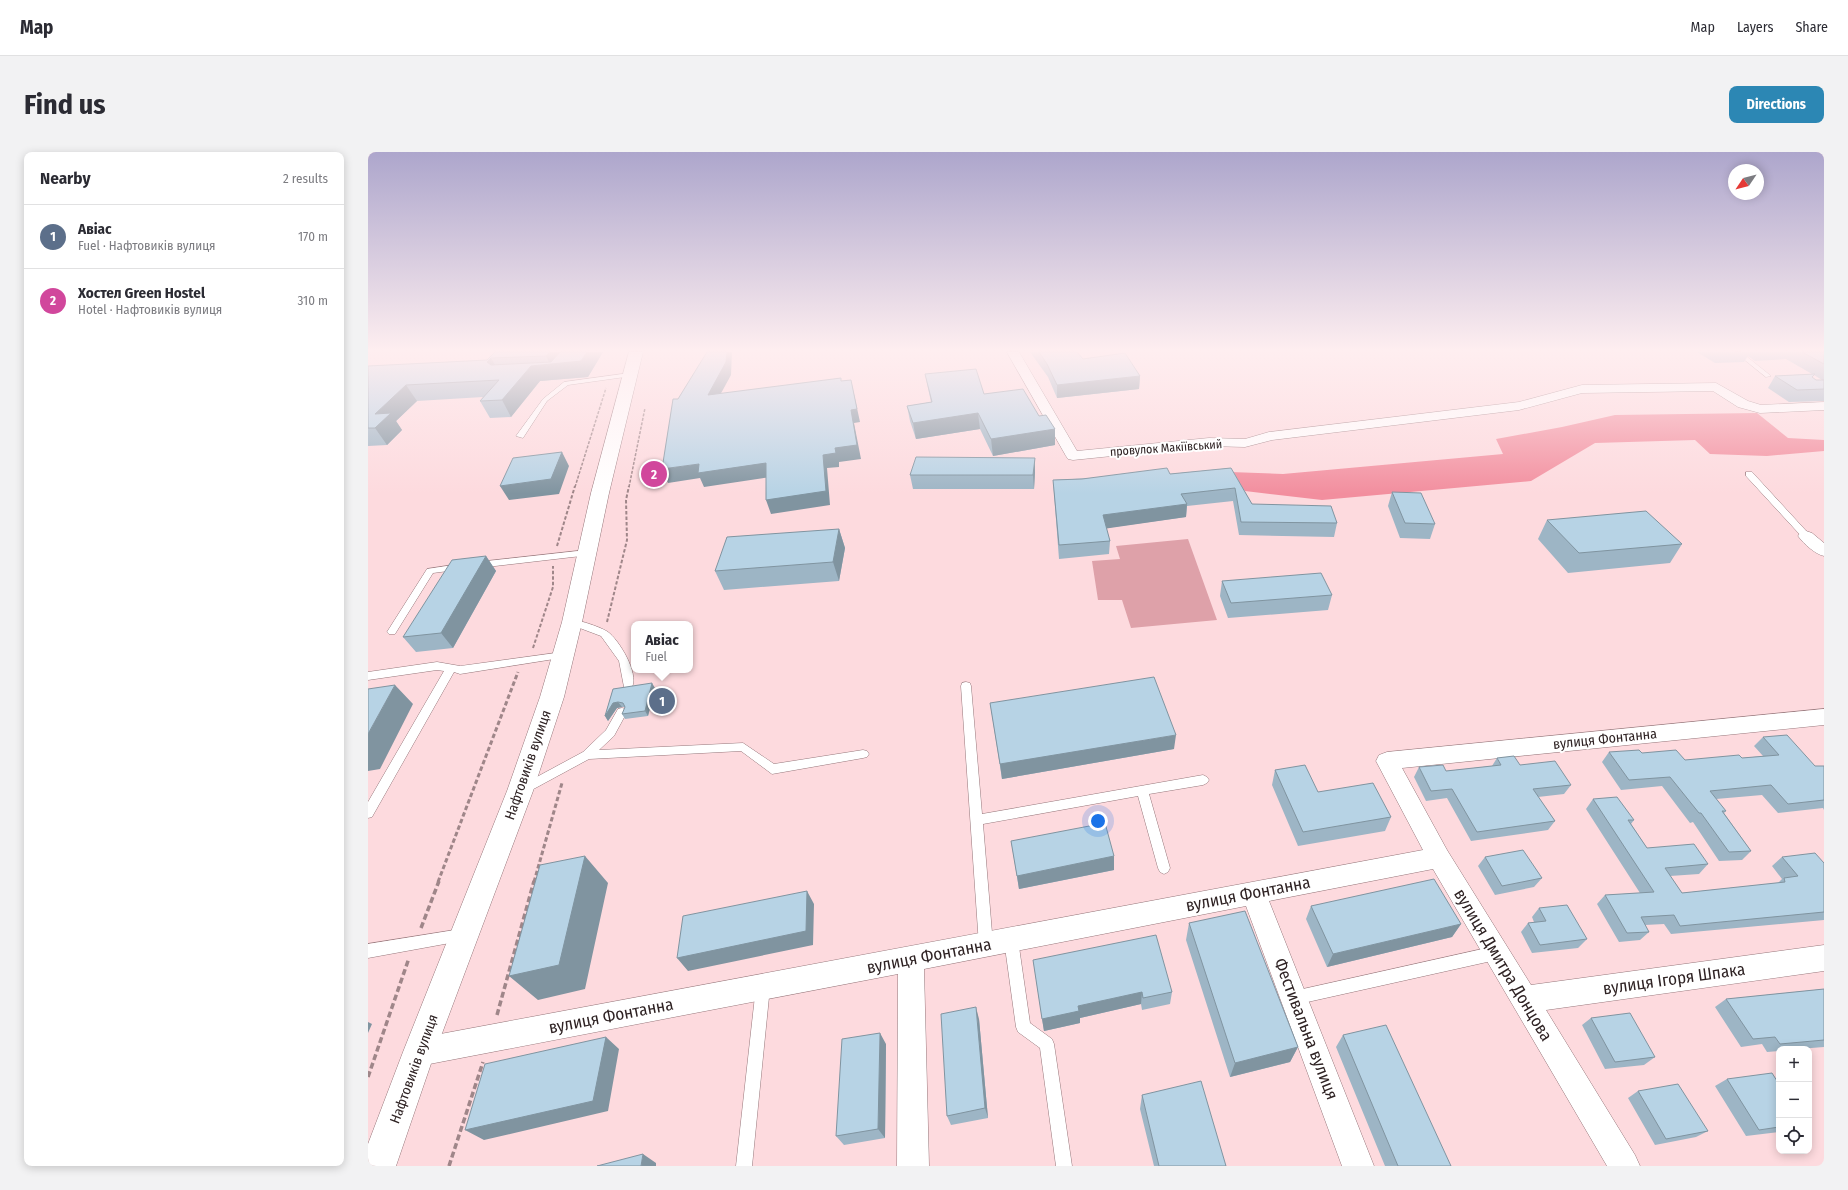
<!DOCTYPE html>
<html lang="en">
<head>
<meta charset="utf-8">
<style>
	body { margin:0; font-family:"Fira Sans Condensed",sans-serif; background:#f2f2f3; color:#2b2b33 }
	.controls { position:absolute; right:12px; bottom:12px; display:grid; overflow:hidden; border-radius:8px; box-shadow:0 2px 10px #0003 }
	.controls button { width:36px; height:36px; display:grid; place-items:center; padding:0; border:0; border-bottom:1px solid #e1e1e2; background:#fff; color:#2b2b33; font:20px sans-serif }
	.compass { position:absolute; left:1360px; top:12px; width:36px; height:36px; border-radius:50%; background:#fff; box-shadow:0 2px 10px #0003; rotate:235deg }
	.you { position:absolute; left:730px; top:669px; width:14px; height:14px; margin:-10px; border:3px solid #fff; border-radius:50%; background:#1a73e8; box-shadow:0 0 0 6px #1a73e833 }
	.badge { display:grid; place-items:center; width:26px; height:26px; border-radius:50%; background:#2c87b4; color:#fff; font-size:13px; font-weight:700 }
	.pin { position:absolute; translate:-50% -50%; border:2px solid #fff; box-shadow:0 1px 4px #0006 }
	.popup { position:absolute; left:263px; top:469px; width:62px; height:52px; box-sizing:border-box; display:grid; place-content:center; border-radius:8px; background:#fff; filter:drop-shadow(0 1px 3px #0005); font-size:13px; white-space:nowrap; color:#7c7c81 }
	.popup b { font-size:15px; color:#2b2b33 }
	.popup::after { content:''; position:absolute; left:50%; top:100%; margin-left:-8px; border:8px solid transparent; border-top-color:#fff }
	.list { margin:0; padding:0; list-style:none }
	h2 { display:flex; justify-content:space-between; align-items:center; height:52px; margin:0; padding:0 16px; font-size:17px }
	h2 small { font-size:13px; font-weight:400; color:#7c7c81 }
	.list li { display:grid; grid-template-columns:26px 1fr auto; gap:12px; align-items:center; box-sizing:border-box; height:64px; padding:0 16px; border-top:1px solid #e1e1e2 }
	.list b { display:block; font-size:15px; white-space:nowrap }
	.list p { margin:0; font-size:13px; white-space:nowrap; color:#7c7c81 }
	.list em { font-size:13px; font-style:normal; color:#7c7c81 }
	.icon { flex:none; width:22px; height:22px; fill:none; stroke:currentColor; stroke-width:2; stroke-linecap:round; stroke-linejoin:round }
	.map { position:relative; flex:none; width:1456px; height:1014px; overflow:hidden; border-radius:8px }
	header { display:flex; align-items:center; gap:24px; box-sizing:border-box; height:56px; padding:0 20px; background:#fff; border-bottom:1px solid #e1e1e2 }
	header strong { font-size:19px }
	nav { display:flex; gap:22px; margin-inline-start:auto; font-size:14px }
	.intro { display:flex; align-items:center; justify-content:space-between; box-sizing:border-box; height:96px; padding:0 24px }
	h1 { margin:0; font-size:28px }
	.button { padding:10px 18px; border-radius:8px; background:#2c87b4; color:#fff; font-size:14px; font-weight:700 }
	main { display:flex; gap:24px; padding:0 24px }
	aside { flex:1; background:#fff; border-radius:8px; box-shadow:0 2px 10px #0003 }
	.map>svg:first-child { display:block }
	.green { fill:#dea1a9 }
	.forest { fill:#f28e9e }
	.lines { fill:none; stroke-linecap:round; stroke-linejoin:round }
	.service-casing { stroke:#96777b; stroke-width:1 }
	.minor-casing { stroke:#96777b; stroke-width:1 }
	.tertiary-casing { stroke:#96777b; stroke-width:1 }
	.path-far3 { stroke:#9f8689; stroke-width:1.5; stroke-dasharray:3 1.5; stroke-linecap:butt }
	.path-far2 { stroke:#9f8689; stroke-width:2; stroke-dasharray:3.5 2; stroke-linecap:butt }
	.path-far1 { stroke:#9f8689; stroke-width:3; stroke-dasharray:4.5 2.5; stroke-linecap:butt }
	.path { stroke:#9f8689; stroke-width:3.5; stroke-dasharray:6 3; stroke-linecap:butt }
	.service { fill:#fff; fill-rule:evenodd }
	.minor { fill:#fff; fill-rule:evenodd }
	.tertiary { fill:#fff; fill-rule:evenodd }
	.wall { fill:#9db5c5; fill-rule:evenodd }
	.shaded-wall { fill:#8094a0 }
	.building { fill:#b7d3e5; stroke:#8094a0 }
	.labels { text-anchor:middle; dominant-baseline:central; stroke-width:4; stroke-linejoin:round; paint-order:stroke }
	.far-street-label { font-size:12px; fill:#2f2324; stroke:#fff }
	.street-label { font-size:14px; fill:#2f2324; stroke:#fff }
	.near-street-label { font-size:17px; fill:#2f2324; stroke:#fff }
</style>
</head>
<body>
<header>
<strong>Map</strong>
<nav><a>Map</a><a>Layers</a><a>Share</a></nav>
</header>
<div class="intro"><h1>Find us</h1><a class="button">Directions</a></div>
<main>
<aside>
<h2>Nearby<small>2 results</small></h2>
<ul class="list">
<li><span class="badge" style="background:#5c6f8a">1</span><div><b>Авіас</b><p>Fuel · Нафтовиків вулиця</p></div><em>170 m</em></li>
<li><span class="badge" style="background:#d1479c">2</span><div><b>Хостел Green Hostel</b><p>Hotel · Нафтовиків вулиця</p></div><em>310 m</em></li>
</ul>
</aside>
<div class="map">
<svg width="1456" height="1014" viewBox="0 0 1456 1014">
	<rect width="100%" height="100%" fill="#fddade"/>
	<path class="green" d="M820 387 849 468 763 476 754 448H730L724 409 752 407 748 394Z"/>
	<path class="forest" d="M1389 261 1420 286 1456 288V299L1399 304 1342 302 1327 288 1227 291 1163 329 954 348 877 339 862 320 915 322 1135 302 1128 287 1194 275 1247 263Z"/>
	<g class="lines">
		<defs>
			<path id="service" d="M1367 200H1373L1403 224 1398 225Z
				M262 221 265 223 264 224 200 233 179 249 155 286 148 284 175 247 196 230Z
				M1378 320H1384L1441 382V386H1435L1378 324Z
				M219 398 223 401 222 403 110 416 106 413 110 410Z
				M92 412 96 415 95 417 65 421 27 482H21L19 480 59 417Z
				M204 467C213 469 233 475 240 480 251 488 271 521 264 535H256L251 509 233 484 201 472 199 470 201 468Z
				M195 500 199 501 200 503 199 505 92 522 86 520 4 665 0 666V650L76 519 69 518 0 528V520L69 510 92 514Z
				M598 530 602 531 603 534 614 662 835 623 839 625 841 628 839 631 835 633 781 642 802 716 800 720 796 722 792 720 790 716 770 644 615 672 625 793 623 798 618 800 613 798 611 793 593 534 594 531Z
				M254 556 258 557 259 560 246 584 231 598 375 591 406 612 495 598 499 599 501 602 499 605 495 606 404 622 373 599 221 607 160 640 156 642 152 640 150 637 152 634 215 600 238 578 250 557Z
				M93 777 98 778 100 783 98 788 93 789 0 806V792Z
				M643 781 648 783 650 788 662 871 684 887 686 892 704 1014H688L672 896 650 880 648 875 636 788 638 783Z
				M1128 794 1133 796 1135 801 1133 806 1128 808 926 853 921 851 919 846 921 841 926 839Z
				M395 828 400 830 402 835 384 1014H368L388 835 390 830Z"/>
			<path id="minor" d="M639 200H651L709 299 841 286 877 287 901 280 1151 250 1214 233 1348 231 1380 249 1393 253 1456 250V258L1392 261 1370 255 1345 239 1214 241 1151 258 904 288 877 295 841 294 705 308 700 307 698 304Z
				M1438 379 1444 381 1456 391V404C1447 402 1436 392 1430 384L1432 381Z
				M1456 557V573L1034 616 1079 698 1163 833 1456 793V819L1178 858 1267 1003 1272 1014H1239L1065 717 901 749 1006 1014H974L878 754 556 817 561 1014H529L530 822 51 914 41 910 37 900 41 890 51 886 1055 698 1008 609 1011 603 1019 600Z"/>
			<path id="tertiary" d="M261 200H275L241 341 214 470 196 545 165 639 67 900 28 1014H0V992L35 900 139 639 172 545 194 470 223 341Z"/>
		</defs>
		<use href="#service" class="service-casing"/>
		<use href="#minor" class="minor-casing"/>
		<use href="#tertiary" class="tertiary-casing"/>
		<path class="path-far3" d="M207 335 238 236
			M261 335 277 256"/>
		<path class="path-far2" d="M189 394 207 334
			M239 470 259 388 258 348 261 334
			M165 496 185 435V414"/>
		<path class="path-far1" d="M70 730 150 520
			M166 730 194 631"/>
		<path class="path" d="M53 776 71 729
			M129 863 166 729
			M0 925 41 806
			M81 1014 115 910"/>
		<use href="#service" class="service"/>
		<use href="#minor" class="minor"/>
		<use href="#tertiary" class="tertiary"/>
	</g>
	<path class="wall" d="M127 200H235L220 225 172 229 143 265 122 266 112 249 115 245 49 249 28 269 34 278 19 293 0 294V214L119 208Z
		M662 200H709L715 207 772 224 771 237 689 246 680 225Z
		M1329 200H1456V249L1421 250 1400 236 1407 224 1444 222 1418 207 1387 209 1380 204 1376 210 1347 211ZM1446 223 1454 228H1448L1444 226Z
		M557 222 616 242 671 264 687 277V293L625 304 612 277 548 287 542 269 539 254 563 250Z
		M667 306V320L666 337H545L542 323Z
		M863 316 884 352 969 371 966 385 871 383 865 349 819 354 818 365 738 376 742 389 741 402 691 407 685 328 802 322Z
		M1024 340 1067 372 1062 387 1032 386 1020 354Z
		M1179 368 1314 392 1302 411 1200 421 1170 387Z
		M471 377 477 396 471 429 356 438 347 419Z
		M118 404 128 419 85 496 48 500 35 485Z
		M854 429 964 443 960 458 860 466 852 444Z
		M287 536 280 564 257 567 254 562 257 555H254L249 556 240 569 237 564 245 537Z
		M622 551 806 597 634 627Z
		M1395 585 1447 614H1456V658L1455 656 1410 661 1394 643 1348 647 1358 659 1356 661 1383 699 1374 708 1351 709 1325 670 1322 671 1294 634 1253 638 1234 610 1241 600 1274 601 1317 608 1374 606 1395 604 1386 594Z
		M1129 606 1152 613 1203 633 1196 642 1170 645 1187 669 1180 678 1103 689 1079 646 1058 649 1046 625 1051 615 1078 619 1124 614Z
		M907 618 950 640 1023 665 1017 679 930 694 904 633Z
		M1225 647 1266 668 1263 672 1279 696 1340 712 1331 722 1302 724 1314 741 1410 731 1414 727 1404 714 1414 705 1456 711V768L1303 782 1296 772 1277 773 1281 780 1272 788 1251 790 1229 752 1237 743 1272 741 1218 657Z
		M643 689 746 704V718L651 737Z
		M1117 705 1174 726 1166 735 1127 743 1110 714Z
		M943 754 1093 772 1084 785 959 815 938 767Z
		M1171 756 1219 787 1210 796 1164 801 1153 780 1160 771 1166 770 1164 765Z
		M821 771 930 895 922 910 862 925 818 788Z
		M665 808 804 840 802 852 774 858 773 852 712 866V871L676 879Z
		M1456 837V895L1430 897H1411V899L1399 900 1394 892 1373 895 1347 855 1358 847Z
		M1223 866 1287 905 1276 913 1237 917 1214 873Z
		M611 867 620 966 583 973 579 964Z
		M975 883 1083 1014H1017L968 895Z
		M518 892 517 986 476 993 468 984Z
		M1359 927 1411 932V980L1378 984 1347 934Z
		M1270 939 1340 979 1328 985 1287 993 1260 946Z
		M774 943 858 1014H786L772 957Z"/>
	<path class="shaded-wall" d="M182 200H235L220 225 172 229 143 265 134 248 163 214 182 212 178 204Z
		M359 200H364L363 223 345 256 340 243Z
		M123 206 132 222 119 210Z
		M772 224 771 237 689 246V233Z
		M483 228 492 270 486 271 493 307 471 310V315L459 316 462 353 403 362 398 348 455 303 467 296 483 258Z
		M38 233 49 249 28 269 34 278 19 293 7 276V262Z
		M610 261 612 277 548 287 545 271Z
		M687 277V293L625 304 623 287Z
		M194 300 201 314 191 342 141 348 132 334Z
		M667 306V320L666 337 665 323Z
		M398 311 403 325 336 335 332 326 300 331 294 317 331 312Z
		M819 352 818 365 735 377V363Z
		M471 377 477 396 471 429 465 410Z
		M118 404 128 419 85 496 73 481Z
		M284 531 287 536 280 564 277 559Z
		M27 533 45 552 12 617 0 619V582Z
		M250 550 254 555 249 556 240 569 237 564 245 551Z
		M808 583 806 597 634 627 632 612Z
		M217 704 240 731 217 837 170 848 141 824Z
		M746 704V718L651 737 649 724Z
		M439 739 446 752 445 793 320 819 309 806Z
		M1093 772 1084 785 959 815 965 802Z
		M774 840 773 852 712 866V871L676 879 674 867 710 854Z
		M608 855 611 867 620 966 617 956Z
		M0 870 4 872 0 881Z
		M512 881 518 892 517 986 510 977Z
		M238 885 251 897 240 959 116 988 97 978Z
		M930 895 922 910 862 925 867 911Z
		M275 1002 288 1011V1014H273Z"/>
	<path class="building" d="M127 200H182L178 204 123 206 119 210 123 213 183 210 192 200H219L213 209 163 214 134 248 112 249 131 228 38 233 7 262 23 261 7 276H0V214L119 208Z
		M339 200H359L358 210 340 243 473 226V229L483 228 489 257 483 258 489 293 467 296 468 301 455 303 458 339 398 348V311L330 321 331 312 294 317 305 247H310Z
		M671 200H709L715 207 757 201 772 224 689 233 679 212Z
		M1434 200H1456V212Z
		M608 217 616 242 655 237 671 264 678 263 687 277 623 287 610 261 545 271 539 254 564 250 557 222Z
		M1447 222 1444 225 1448 228H1456V237L1429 238 1407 224Z
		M194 300 183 327 132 334 145 306Z
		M548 305 667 306 665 323H542Z
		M799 316 802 322 863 316 884 352 963 354 969 371 873 370 867 336 813 342 819 352 735 363 742 389 691 393 685 328 714 327Z
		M1024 340 1053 341 1067 372 1037 371Z
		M1278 359 1314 392 1211 401 1179 368Z
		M471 377 465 410 347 419 359 385Z
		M118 404 73 481 35 485 84 408Z
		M953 421 964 443 863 451 854 429Z
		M786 525 808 583 632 612 622 551Z
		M284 531 277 559 254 562 257 555 255 551 250 550 245 551 237 564 245 537Z
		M27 533 0 582V537Z
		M1419 583 1447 614H1456V648L1420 652 1403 633 1342 639 1358 659H1354L1383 699 1361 700 1333 661H1331L1302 625 1261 628 1241 600 1271 598 1274 601 1308 598 1317 608 1371 603 1374 606 1411 603 1395 585Z
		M1146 604 1152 613 1187 609 1203 633 1165 637 1187 669 1109 680 1084 637 1063 639 1051 615 1075 613 1078 619 1133 613 1129 606Z
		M937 613 950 640 1005 631 1023 665 935 680 907 618Z
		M1249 645 1266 668H1260L1279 696 1326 692 1340 712 1297 716 1314 741 1417 730 1416 726 1430 724 1414 705 1447 701 1456 711V760L1312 774 1306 763 1273 765 1281 780 1259 781 1237 743 1286 740 1225 647Z
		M737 671 746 704 649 724 643 689Z
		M1155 698 1174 726 1134 734 1117 705Z
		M217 704 191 813 141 824 172 713Z
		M1066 727 1093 772 965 802 943 754Z
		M439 739 438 779 309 806 315 764Z
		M1199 753 1219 787 1172 793 1160 771 1178 769 1171 756Z
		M877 759 930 895 867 911 821 771Z
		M788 783 804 840 775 846 774 840 710 854 711 859 674 867 665 808Z
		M1456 837V888L1412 892 1407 885 1385 887 1358 847Z
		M608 855 617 956 579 964 573 862Z
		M1262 861 1287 905 1247 910 1223 866Z
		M1018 873 1083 1014H1030L975 883Z
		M512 881 510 977 468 984 474 887Z
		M238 885 225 949 97 978 117 912Z
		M1404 921 1411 932V975L1391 978 1359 927Z
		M833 929 858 1014H791L774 943Z
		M1310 932 1340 979 1298 987 1270 939Z
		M275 1002 273 1014H229Z"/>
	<linearGradient id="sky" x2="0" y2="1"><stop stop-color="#ada6cc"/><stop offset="0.58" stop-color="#feeef0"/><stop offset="1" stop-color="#feeef0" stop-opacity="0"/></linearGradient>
	<rect width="1456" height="342" fill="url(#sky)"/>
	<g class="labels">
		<g class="far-street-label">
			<text transform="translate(798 296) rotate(-4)">провулок Макіївський</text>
		</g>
		<g class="street-label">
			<text transform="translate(1237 587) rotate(-6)">вулиця Фонтанна</text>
			<text transform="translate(160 613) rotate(-71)">Нафтовиків вулиця</text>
			<text transform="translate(46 917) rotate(-70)">Нафтовиків вулиця</text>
		</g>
		<g class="near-street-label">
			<text transform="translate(880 742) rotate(-11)">вулиця Фонтанна</text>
			<text transform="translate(561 804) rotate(-11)">вулиця Фонтанна</text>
			<text transform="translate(1135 813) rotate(59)">вулиця Дмитра Донцова</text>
			<text transform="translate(1306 827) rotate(-8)">вулиця Ігоря Шпака</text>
			<text transform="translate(243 864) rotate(-11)">вулиця Фонтанна</text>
			<text transform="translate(938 877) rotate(69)">Фестивальна вулиця</text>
		</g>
	</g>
</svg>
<div class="controls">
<button>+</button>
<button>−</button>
<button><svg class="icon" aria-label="locate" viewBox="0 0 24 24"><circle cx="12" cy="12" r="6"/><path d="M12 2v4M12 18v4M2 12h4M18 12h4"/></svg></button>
</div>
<svg class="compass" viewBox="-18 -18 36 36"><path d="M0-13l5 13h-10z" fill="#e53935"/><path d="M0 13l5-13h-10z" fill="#7c7c81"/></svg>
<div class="you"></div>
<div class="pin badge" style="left:294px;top:549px;background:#5c6f8a">1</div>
<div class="popup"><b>Авіас</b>Fuel</div>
<div class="pin badge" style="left:286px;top:322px;background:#d1479c">2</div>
</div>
</main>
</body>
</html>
